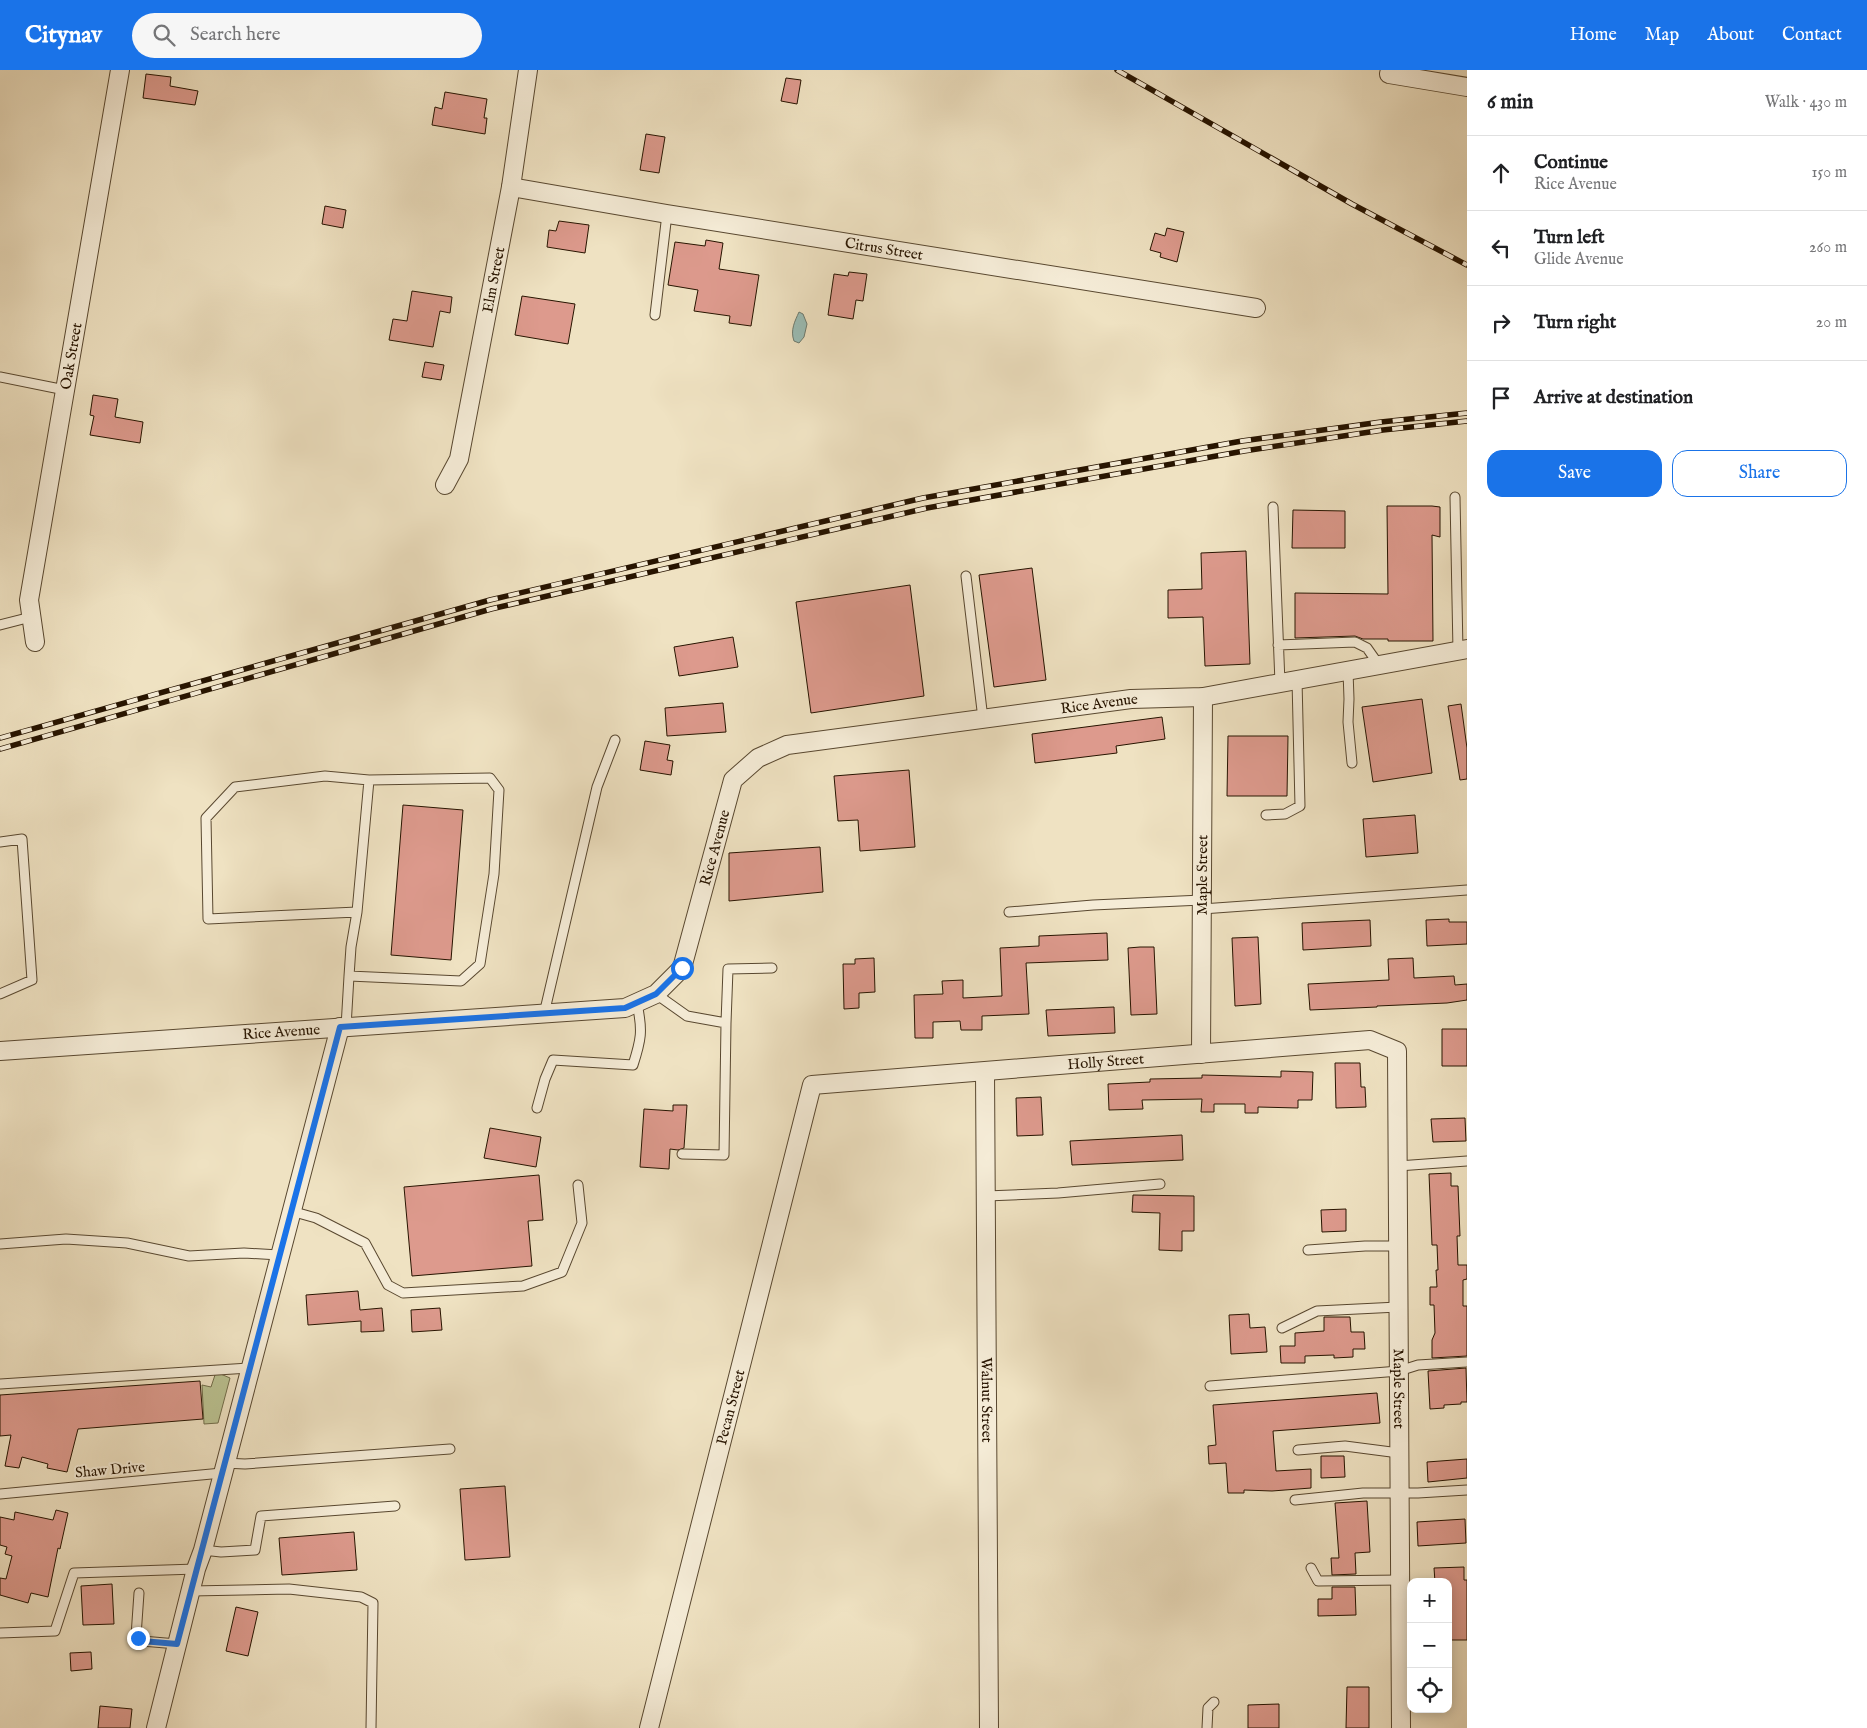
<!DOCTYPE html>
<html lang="en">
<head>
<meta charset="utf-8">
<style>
	body { margin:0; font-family:"IM FELL English",serif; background:#f6f6f6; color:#202124 }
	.controls { position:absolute; right:15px; bottom:15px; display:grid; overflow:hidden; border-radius:10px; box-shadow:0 2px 12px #0003 }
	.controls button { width:45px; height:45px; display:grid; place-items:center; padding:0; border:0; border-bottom:1px solid #e0e0e0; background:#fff; color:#202124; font:25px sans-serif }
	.stop { position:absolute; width:15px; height:15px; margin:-11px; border:4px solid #1a73e8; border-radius:50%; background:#fff }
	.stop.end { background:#1a73e8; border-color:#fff; box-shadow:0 1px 5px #0008 }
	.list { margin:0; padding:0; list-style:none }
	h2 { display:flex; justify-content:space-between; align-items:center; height:65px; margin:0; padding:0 20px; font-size:21px }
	h2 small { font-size:16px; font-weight:400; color:#757577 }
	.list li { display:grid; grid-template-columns:32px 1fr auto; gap:15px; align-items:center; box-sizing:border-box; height:75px; padding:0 20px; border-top:1px solid #e0e0e0 }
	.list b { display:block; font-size:19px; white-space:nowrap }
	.list p { margin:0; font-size:16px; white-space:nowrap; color:#757577 }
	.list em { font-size:16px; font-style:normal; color:#757577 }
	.actions { display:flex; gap:10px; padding:15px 20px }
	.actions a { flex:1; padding:11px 0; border:1px solid #1a73e8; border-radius:15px; text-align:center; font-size:18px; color:#1a73e8 }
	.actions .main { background:#1a73e8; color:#fff }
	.icon { flex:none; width:28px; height:28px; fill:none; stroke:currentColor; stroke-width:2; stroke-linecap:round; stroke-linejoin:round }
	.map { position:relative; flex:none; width:1467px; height:1658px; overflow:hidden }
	header { display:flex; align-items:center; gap:30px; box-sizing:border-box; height:70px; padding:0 25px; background:#1a73e8; color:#fff }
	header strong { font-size:24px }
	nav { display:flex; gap:28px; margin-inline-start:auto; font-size:18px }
	.search { width:350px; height:45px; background:#f6f6f6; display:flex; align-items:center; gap:12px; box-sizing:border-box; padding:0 18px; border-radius:28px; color:#757577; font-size:19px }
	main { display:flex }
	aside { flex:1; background:#fff }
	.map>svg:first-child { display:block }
	.green { fill:#bbc392; stroke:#716c49 }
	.water { fill:#9abdb6; stroke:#6c796d }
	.building { fill:#dd9a8d; stroke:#271400 }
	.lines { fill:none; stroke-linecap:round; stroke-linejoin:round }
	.service-casing { stroke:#594830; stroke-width:11 }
	.minor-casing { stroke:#594830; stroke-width:20 }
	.service { stroke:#f5ecd7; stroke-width:9 }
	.minor { stroke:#f5ecd7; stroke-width:18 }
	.rail-casing { stroke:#271400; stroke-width:5.5 }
	.rail { stroke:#f5ecd7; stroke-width:4; stroke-dasharray:11; stroke-linecap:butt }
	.route { stroke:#1a73e8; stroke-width:6 }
	.labels { text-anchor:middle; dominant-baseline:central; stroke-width:4; stroke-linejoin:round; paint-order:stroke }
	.street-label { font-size:15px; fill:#271400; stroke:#f5ecd7 }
</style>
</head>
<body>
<header>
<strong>Citynav</strong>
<div class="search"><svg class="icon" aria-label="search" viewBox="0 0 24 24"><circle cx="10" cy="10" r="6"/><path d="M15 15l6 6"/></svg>Search here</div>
<nav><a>Home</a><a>Map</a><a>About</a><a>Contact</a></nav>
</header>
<main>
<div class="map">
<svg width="1467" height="1658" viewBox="0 0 1467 1658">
	<rect width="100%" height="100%" fill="#efe2c2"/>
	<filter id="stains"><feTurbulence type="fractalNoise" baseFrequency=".004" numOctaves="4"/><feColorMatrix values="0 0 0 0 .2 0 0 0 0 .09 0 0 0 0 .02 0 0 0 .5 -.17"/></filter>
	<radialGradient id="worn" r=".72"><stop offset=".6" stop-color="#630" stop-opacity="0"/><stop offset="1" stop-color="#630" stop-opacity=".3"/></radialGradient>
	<path class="green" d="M216 1302 230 1308 218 1353 204 1354 202 1315 211 1317Z"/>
	<path class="water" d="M799 242 803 244 807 254 804 267 799 273 794 271C790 260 795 251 799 242Z"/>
	<path class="building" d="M146 4 171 7 170 16 198 21 195 35 143 28Z
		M786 8 801 10 797 34 781 31Z
		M445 22 487 29 484 48H487L485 64 432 55 435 37 442 39Z
		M646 64 665 67 659 103 640 100Z
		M325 136 346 140 343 158 322 154Z
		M559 151 589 155 585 183 547 177 549 160 556 161Z
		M1167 158 1184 162 1177 192 1160 187 1161 183 1150 180 1155 163 1165 166Z
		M706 170 723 173 719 199 759 205 751 256 729 253 730 246 694 241 698 220 668 215 675 172 705 176Z
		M849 202 867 204 863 231 856 230 853 249 828 245 834 204 848 206Z
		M412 221 452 227 450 243 440 241 433 277 389 270 393 249 407 251Z
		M522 226 575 234 568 274 515 265Z
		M425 292 444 295 441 310 422 307Z
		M93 325 118 329 115 347 143 352 140 373 90 365 94 346 90 345Z
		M1387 436H1432L1440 437V467L1432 465 1433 571H1388V569H1363L1355 566 1295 568V523L1388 524Z
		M1293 440 1345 441V478H1292Z
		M1246 481 1250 594 1205 596 1203 547 1168 548V520L1202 519 1201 483Z
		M1032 498 1046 610 994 617 979 505Z
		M910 515 924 626 811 643 796 532Z
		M733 567 738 597 679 606 674 577Z
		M1422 629 1432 703 1373 712 1362 637Z
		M723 633 726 662 667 666 665 638Z
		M1461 634 1467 678V709L1460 710 1448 636Z
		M1162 647 1165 669 1116 676 1117 683 1035 693 1032 664Z
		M1228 666H1288L1287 726H1227Z
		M645 671 670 675 667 690 673 691 671 705 640 700Z
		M909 700 915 777 860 781 858 750 838 751 834 706Z
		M403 735 463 740 451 890 391 885Z
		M1415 745 1418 783 1366 787 1363 749Z
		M820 777 823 822 729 831V783Z
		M1449 849V852H1467V874L1427 876 1426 850Z
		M1370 850 1371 876 1303 880 1302 853Z
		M1107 863 1108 890 1026 893 1029 944 982 946V960H961L960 951 933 952V968H915L914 925 943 924 942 911 963 910V928L1002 926 1000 878 1039 876V866Z
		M1258 867 1261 934 1235 936 1232 868Z
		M1140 877H1154L1157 944 1131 945 1128 878Z
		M874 888 875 922 859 923V938L844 939 843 894H855V889Z
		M1413 888 1414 908 1454 906 1455 915 1467 914V930L1447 933 1377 936V937L1310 940 1308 914 1389 910 1388 889Z
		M1114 937 1115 963 1048 966 1046 940Z
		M1442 959H1467V996H1442Z
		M1335 993H1360L1361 1017H1365L1366 1037 1336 1038Z
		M1281 1001 1313 1002 1312 1030H1298V1038L1258 1037V1043H1245V1034H1214V1042H1201L1202 1029 1142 1030 1143 1039 1109 1040 1108 1014 1150 1012V1009L1202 1008V1005L1281 1007Z
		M1041 1027 1043 1065 1017 1066 1016 1028Z
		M673 1035H687L684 1078 678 1080 670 1079 669 1099 640 1097 644 1039 673 1041Z
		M1465 1048 1466 1071 1433 1072 1431 1049Z
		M490 1058 541 1067 536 1097 484 1088Z
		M1182 1065 1183 1090 1072 1095 1070 1071Z
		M1451 1103V1116H1458L1460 1166H1457L1458 1195H1467V1209L1463 1210V1236H1467V1286L1432 1288V1270L1435 1263 1434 1235H1430V1217H1437L1436 1200H1438L1437 1175H1432L1429 1104Z
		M539 1105 543 1150 528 1151 532 1196 412 1206 404 1117Z
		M1133 1125 1194 1126V1161H1182V1181L1159 1180 1160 1143 1132 1142Z
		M1346 1139V1161L1322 1162 1321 1140Z
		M358 1221 360 1240 382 1238 384 1261 361 1262V1251L308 1255 306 1225Z
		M440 1238 442 1260 412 1262 411 1240Z
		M1249 1244 1250 1258 1265 1257 1267 1282 1231 1284 1229 1245Z
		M1324 1247H1350L1351 1262H1364L1365 1279H1353V1287L1334 1288V1285L1305 1286V1293H1281L1280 1276H1295V1263L1324 1261Z
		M1466 1298 1467 1332H1461V1334L1444 1335V1338L1430 1339 1428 1301Z
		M200 1311 203 1349 78 1359 67 1402 47 1398 48 1394 22 1387 19 1398 5 1396 11 1365 0 1366V1325Z
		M1377 1323 1380 1353 1273 1361 1276 1401 1311 1399V1418L1272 1421 1244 1420V1423H1228L1226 1393 1209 1394 1208 1376 1216 1375 1213 1335Z
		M1321 1386H1344L1345 1407 1321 1408Z
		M1467 1389V1408L1428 1412 1427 1392Z
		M505 1416 510 1487 465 1490 460 1419Z
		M1367 1431 1370 1482 1355 1483 1356 1504 1332 1505 1331 1488H1339L1335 1433Z
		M56 1440 68 1443 60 1479 58 1478 48 1527 31 1523 28 1533 0 1525V1508L6 1509 12 1486 5 1484 7 1477 0 1475V1447L14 1450 15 1442 53 1450Z
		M1465 1449 1466 1473 1418 1476 1417 1452Z
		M354 1462 357 1500 282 1505 279 1468Z
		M1464 1497V1510H1467V1570H1448V1512H1435L1434 1498Z
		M112 1514 114 1554 83 1555 81 1516Z
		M1332 1517H1355L1356 1545 1318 1546V1529H1332Z
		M236 1537 258 1542 248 1586 226 1581Z
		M91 1582 92 1599 71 1601 70 1583Z
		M1347 1617H1369V1658H1346Z
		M1279 1634V1658H1248V1635Z
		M100 1636 132 1639 130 1658H98Z"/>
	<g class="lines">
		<defs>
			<path id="service" d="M655 245 667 144
				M0 307 65 320
				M1455 427 1458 581
				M1273 437 1280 613
				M966 506 983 649
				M0 555 31 547
				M1278 575 1355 572 1367 578 1379 595
				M1348 601 1349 629 1348 652 1352 693
				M1266 745 1285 744 1300 736 1297 610
				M0 772 22 769 32 910 0 924
				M1202 839 1467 820
				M357 842 208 849 206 748 235 717 325 706 369 710
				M1009 842 1093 835 1202 830
				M656 924 687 946 726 953 728 899 772 898
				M544 944 597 717 615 670
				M346 957 349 906 461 911 480 894 494 804 499 720 490 708 369 710 357 842 351 877 349 906
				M537 1038 545 1009 553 990 633 995C641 970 643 961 637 934
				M682 1084 724 1085 726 953
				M1398 1096 1467 1091
				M986 1126 1058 1123 1160 1114
				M291 1141 316 1148 365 1173 388 1215 403 1223 523 1216 562 1202 582 1153 578 1115
				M0 1174 66 1169 127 1173 189 1186 244 1183 279 1185
				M1308 1180 1365 1176H1398
				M1282 1258 1317 1241 1398 1237
				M0 1314 249 1298
				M1210 1316 1399 1301 1418 1295 1467 1292
				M1298 1380 1345 1376 1399 1383
				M224 1393 245 1394 450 1379
				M0 1424 222 1403
				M1295 1430 1363 1423H1418L1467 1420
				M203 1480 221 1482 255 1480 261 1446 395 1436
				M1311 1498 1318 1511 1400 1510
				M191 1521 289 1519 361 1527 373 1533 371 1658
				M139 1523 136 1566 142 1571 177 1574
				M0 1563 55 1561 74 1503 196 1499
				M1207 1658 1208 1638 1214 1632"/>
			<g id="minor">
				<path d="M1390 0 1389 4 1467 17"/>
				<path id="s1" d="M511 117 667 144 1256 238"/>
				<path id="s2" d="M445 415 459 389 511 117 528 0"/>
				<path id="s3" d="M35 572 29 530 120 0"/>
				<path id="s4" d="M0 981 625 938 656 924 682 898 733 710 758 688 787 675 1131 629 1203 627 1467 579"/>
				<path id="s5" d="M1201 984 1203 627"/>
				<path id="s6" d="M985 1002 989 1658"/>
				<path d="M156 1658 196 1499 203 1480 340 957"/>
				<path id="s7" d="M649 1658 812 1015 1370 970 1397 981 1401 1658"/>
			</g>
		</defs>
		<use href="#service" class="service-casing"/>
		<use href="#minor" class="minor-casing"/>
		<use href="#service" class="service"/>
		<use href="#minor" class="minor"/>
		<defs>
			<path id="rail" d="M1117 0 1352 134 1467 195
				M0 668 490 530 923 428 1242 371 1381 352 1467 343
				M0 679 491 539 927 438 1244 381 1383 360 1467 351"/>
		</defs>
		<use href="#rail" class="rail-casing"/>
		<use href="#rail" class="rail"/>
	</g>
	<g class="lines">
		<path class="route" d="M138 1568 142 1571 177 1574 340 957 625 938 656 924 682 898"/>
	</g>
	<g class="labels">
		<g class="street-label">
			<text stroke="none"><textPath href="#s1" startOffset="378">Citrus Street</textPath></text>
			<text stroke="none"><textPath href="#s2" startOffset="212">Elm Street</textPath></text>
			<text stroke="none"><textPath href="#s3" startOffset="290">Oak Street</textPath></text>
			<text stroke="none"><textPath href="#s4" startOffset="1272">Rice Avenue</textPath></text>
			<text stroke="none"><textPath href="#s4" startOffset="822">Rice Avenue</textPath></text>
			<text stroke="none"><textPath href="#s5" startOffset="179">Maple Street</textPath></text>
			<text stroke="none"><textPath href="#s4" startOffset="282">Rice Avenue</textPath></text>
			<text stroke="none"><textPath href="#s7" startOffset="958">Holly Street</textPath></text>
			<text stroke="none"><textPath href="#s7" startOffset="1590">Maple Street</textPath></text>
			<text stroke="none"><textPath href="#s6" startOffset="328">Walnut Street</textPath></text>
			<text stroke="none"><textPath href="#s7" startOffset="331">Pecan Street</textPath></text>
			<text transform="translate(110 1400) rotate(-5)">Shaw Drive</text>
		</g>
	</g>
	<rect width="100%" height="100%" filter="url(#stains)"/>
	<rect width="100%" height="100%" fill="url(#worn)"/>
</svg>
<div class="controls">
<button>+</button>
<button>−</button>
<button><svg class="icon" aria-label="locate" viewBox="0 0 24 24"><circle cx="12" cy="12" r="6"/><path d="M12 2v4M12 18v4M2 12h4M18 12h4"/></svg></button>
</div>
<div class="stop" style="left:682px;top:898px"></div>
<div class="stop end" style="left:138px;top:1568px"></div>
</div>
<aside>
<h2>6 min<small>Walk · 430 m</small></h2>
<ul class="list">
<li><svg class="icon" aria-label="ahead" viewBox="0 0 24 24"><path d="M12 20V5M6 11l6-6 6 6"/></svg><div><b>Continue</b><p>Rice Avenue</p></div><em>150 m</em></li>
<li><svg class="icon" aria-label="left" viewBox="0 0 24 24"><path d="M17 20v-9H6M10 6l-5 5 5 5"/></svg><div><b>Turn left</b><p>Glide Avenue</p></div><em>260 m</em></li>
<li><svg class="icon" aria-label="right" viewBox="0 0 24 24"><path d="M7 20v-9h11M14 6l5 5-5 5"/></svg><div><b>Turn right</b></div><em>20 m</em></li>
<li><svg class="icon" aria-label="arrive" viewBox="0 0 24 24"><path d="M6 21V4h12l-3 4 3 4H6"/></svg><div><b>Arrive at destination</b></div></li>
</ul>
<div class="actions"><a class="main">Save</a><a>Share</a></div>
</aside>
</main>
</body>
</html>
